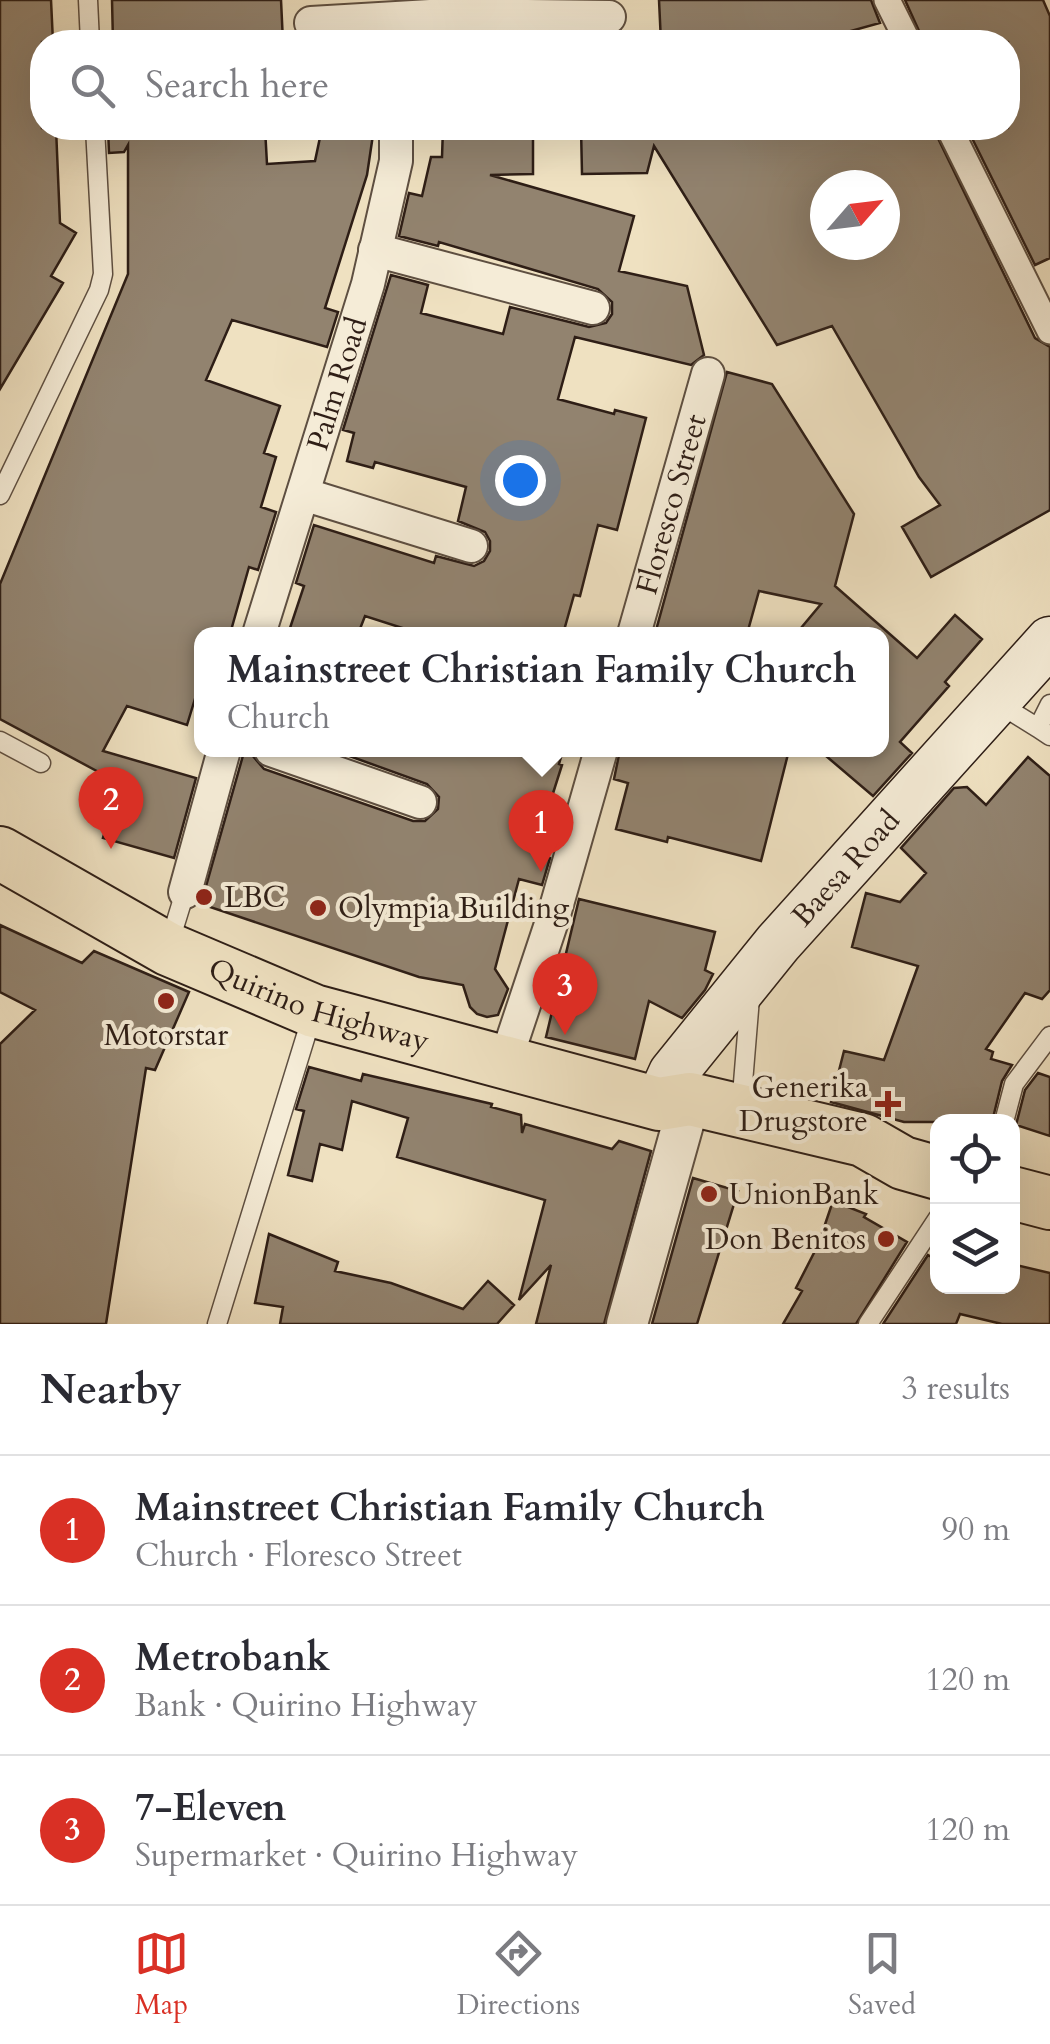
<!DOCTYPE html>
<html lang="en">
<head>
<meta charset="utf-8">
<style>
	body { margin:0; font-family:Cardo,serif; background:#f2f2f3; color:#2b2b33 }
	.controls { position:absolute; right:30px; bottom:30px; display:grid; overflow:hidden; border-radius:20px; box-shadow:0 10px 40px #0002 }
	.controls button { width:90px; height:90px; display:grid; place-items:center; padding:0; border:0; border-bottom:2px solid #e1e1e2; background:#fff; color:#2b2b33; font:50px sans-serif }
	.compass { position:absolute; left:810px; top:170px; width:90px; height:90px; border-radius:50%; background:#fff; box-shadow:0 10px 40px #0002; rotate:62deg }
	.you { position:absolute; left:520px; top:480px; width:35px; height:35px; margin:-25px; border:8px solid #fff; border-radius:50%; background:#1a73e8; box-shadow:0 0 0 15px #1a73e833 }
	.badge { display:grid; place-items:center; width:65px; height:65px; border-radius:50%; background:#d93025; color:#fff; font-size:32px; font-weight:700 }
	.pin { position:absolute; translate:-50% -82px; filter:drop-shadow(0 2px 5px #0008) }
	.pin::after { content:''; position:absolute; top:52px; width:35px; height:30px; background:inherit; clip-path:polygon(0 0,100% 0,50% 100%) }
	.popup { position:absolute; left:194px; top:627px; width:695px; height:130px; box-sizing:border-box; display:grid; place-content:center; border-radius:20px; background:#fff; filter:drop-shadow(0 2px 8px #0005); font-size:32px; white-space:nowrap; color:#7c7c81 }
	.popup b { font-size:38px; color:#2b2b33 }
	.popup::after { content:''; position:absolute; left:50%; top:100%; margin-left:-20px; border:20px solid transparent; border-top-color:#fff }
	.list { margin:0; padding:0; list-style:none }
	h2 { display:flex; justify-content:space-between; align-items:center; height:130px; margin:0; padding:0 40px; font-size:42px }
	h2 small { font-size:32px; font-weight:400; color:#7c7c81 }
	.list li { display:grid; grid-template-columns:65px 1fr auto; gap:30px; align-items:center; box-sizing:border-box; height:150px; padding:0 40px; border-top:2px solid #e1e1e2 }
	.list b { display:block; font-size:38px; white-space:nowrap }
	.list p { margin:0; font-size:32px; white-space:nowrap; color:#7c7c81 }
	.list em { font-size:32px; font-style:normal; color:#7c7c81 }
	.icon { flex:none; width:55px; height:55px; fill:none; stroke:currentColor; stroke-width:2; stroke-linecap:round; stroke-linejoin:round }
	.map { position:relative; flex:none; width:1050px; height:1324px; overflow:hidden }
	.search { position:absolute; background:#fff; box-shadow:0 10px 40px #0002; left:30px; right:30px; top:30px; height:110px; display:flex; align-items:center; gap:25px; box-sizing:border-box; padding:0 35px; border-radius:40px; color:#7c7c81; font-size:38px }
	.sheet { height:580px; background:#fff }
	nav { display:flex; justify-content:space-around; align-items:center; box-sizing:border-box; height:140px; border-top:2px solid #e1e1e2; background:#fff; font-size:28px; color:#7c7c81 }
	nav a { display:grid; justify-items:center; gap:5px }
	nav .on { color:#d93025 }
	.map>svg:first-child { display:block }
	.building { fill:#92836f; stroke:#2e1e16; stroke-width:2.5; fill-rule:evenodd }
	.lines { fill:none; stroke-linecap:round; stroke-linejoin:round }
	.service-casing { stroke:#5e4f41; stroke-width:21 }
	.pedestrian-casing { stroke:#5e4f41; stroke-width:29 }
	.minor-casing { stroke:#5e4f41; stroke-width:36 }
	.tertiary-casing { stroke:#5e4f41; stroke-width:44 }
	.secondary-casing { stroke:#2e1e16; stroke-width:51 }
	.primary-casing { stroke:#2e1e16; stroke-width:56 }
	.service { stroke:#f5ecd7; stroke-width:18 }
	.pedestrian { stroke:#f5ecd7; stroke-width:25 }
	.minor { stroke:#f5ecd7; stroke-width:32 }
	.tertiary { stroke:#f5ecd7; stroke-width:40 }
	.secondary { stroke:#f5ecd7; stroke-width:48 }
	.primary { stroke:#efe1c1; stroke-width:52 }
	.poi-dot { fill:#8f2418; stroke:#f5ecd7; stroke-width:4 }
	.labels { text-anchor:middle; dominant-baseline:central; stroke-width:8; stroke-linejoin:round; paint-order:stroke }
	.street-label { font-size:30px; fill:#2e1e16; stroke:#f5ecd7 }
	.poi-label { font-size:30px; fill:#2e1e16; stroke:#f5ecd7; text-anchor:start }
</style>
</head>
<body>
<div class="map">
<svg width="1050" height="1324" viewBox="0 0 1050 1324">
	<rect width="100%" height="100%" fill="#efe1c1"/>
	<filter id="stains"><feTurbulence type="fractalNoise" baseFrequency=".002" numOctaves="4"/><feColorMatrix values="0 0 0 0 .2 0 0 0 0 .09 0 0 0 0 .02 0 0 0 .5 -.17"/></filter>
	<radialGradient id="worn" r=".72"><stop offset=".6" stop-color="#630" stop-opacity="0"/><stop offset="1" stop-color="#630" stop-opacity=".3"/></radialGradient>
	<path class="building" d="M0 0H51L53 42H42V128H56L60 223 76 233 51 276 63 283 0 389Z
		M112 0H281L283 42H113Z
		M659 0H871L880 23 811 42H661Z
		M905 0H1043L1050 16V258L1035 265 967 128H1008V42H924Z
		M108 128H265L267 164 315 161 322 128H374L367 175 325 308 338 312 327 347 232 320 206 380 280 406 264 453 276 457 261 507 276 512 258 570 249 567 230 634H201V679L187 725 127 706 103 751 196 778 174 858 103 838 119 783 0 719V584L128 274V145L124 152 109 153Z
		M443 128H533V174L490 175 634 216 619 271 687 286 704 355 691 365 575 337 558 399 614 414 615 410 646 418 617 530 598 525 580 596 574 595 563 634H421L365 616 358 634H288L304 586 296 583 314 525 434 563 436 556 474 566 484 561 490 551V541L485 532 458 521 466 487 375 462 373 468 347 461 354 433 343 430 391 275 428 285 421 313 503 334 510 307 589 327 606 323 612 314V302L598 289 439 242 438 246 399 236 409 193 422 196 431 157H442Z
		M581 128H933L1035 338 1050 347V510L931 577 902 527 940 505 919 477 832 326 777 345 654 146 647 173 582 174ZM825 185H885V245H825Z
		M727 372 772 384 854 514 835 586 917 658 955 615 982 639 945 682 949 686 900 742 912 753 873 796 819 750H881V634H796L821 604 759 591 747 634H655Z
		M342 750H563L559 764 562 765 534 853 550 858 542 885 519 879 495 969 508 989 498 1015 487 1017 477 1014 470 1007 463 985 419 977 201 904 244 752 252 755 264 769 413 821H425L438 809 439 797 427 784 341 753Z
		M620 750H789L761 861 668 837 667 842 616 829 628 783 614 779Z
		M1028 757 1050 776V990L1042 999 1025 993 986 1049 993 1052 991 1059 1012 1065 1002 1081 992 1122H904L831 1102 844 1051 884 1060 918 966 852 947 866 893 900 902 926 873 901 848 954 788 967 787 986 805Z
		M579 899 715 932 705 970 713 974 705 990 682 1018 649 1001 635 1059 546 1037Z
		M0 925 82 963 94 951 189 992 155 1070 146 1068 106 1324H0V1044L35 1010 0 992Z
		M309 1067 361 1081 363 1074 492 1104 491 1107 521 1115 522 1133 525 1124 612 1149 619 1141 651 1151 604 1324H536L551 1265 519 1300 545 1200 397 1157 408 1118 352 1101 342 1150 320 1144 312 1181 288 1175 304 1111 296 1109Z
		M1038 1073 1050 1077V1136L1016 1125 1025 1090Z
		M693 1178 738 1191 697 1324H652Z
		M833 1201 866 1214 864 1217 907 1242 856 1324H783L802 1291 796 1288 818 1245Z
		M269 1234 338 1262 335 1271 391 1283 463 1309 488 1281 514 1305 497 1324H280L283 1307 255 1303Z
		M928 1255 938 1261V1286H1012V1264L1050 1273V1324H1002L960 1314 956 1324H883Z"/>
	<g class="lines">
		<defs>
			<path id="service" d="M88 0 90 42
				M0 495 99 290 103 274 95 128
				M996 702 1038 728
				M1050 704 1038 728 1050 736
				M0 741 41 763
				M169 944 185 892
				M741 1107 750 998
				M1004 1122 1014 1084 1050 1036
				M217 1324 312 1016
				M868 1324 938 1218"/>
			<path id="pedestrian" d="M887 0 908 42
				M949 128 1050 331"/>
			<g id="minor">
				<path d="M311 23 447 15 609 17"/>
				<path d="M375 250 593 308"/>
				<path d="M303 494 471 546"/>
				<path id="s1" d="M259 634 368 284 396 161V128"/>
				<path id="s2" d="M634 634 708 374"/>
				<path d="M271 750 420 802"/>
				<path d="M185 892 224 750"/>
				<path d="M505 1062 553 918 601 750"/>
			</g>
			<path id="tertiary" d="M627 1324 690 1099"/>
			<g id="secondary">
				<path id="s3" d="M659 1104 673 1073 778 943 1050 641"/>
			</g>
			<g id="primary">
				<path id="s4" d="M0 853 168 949 314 1011 659 1104 690 1099 863 1140 903 1163 938 1173"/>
				<path d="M1012 1193 1050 1203"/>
			</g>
		</defs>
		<use href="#service" class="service-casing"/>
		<use href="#pedestrian" class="pedestrian-casing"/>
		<use href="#minor" class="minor-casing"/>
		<use href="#tertiary" class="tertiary-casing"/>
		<use href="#secondary" class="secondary-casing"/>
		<use href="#primary" class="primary-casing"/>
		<use href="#service" class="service"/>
		<use href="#pedestrian" class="pedestrian"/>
		<use href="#minor" class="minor"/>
		<use href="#tertiary" class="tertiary"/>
		<use href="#secondary" class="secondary"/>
		<use href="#primary" class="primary"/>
	</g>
	<g class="poi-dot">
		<circle cx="204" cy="897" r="10"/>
		<circle cx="318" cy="908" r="10"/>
		<circle cx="166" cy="1001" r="10"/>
		<path d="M883 1089h10v10h10v10h-10v10h-10v-10h-10v-10h10z"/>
		<circle cx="709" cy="1194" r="10"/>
		<circle cx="886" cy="1239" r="10"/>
	</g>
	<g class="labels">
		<g class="street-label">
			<text stroke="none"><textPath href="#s1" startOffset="262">Palm Road</textPath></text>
			<text stroke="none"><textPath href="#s2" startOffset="135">Floresco Street</textPath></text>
			<text stroke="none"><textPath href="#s3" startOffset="302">Baesa Road</textPath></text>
			<text stroke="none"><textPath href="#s4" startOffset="355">Quirino Highway</textPath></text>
		</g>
		<g class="poi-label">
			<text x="224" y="897">LBC</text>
			<text x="338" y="908">Olympia Building</text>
			<text x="166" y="1035" text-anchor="middle">Motorstar</text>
			<text x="868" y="1087" text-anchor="end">Generika<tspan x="868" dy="34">Drugstore</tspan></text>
			<text x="729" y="1194">UnionBank</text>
			<text x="866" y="1239" text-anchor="end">Don Benitos</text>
		</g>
	</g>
	<rect width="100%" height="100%" filter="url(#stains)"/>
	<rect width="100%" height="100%" fill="url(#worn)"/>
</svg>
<div class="controls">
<button><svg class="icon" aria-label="locate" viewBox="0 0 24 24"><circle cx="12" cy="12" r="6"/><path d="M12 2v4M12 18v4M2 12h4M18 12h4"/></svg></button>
<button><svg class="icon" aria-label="layers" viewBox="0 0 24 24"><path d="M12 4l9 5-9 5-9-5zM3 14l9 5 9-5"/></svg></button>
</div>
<svg class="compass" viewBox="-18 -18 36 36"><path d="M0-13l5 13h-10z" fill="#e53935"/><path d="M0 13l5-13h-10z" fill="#7c7c81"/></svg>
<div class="you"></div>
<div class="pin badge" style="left:541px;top:872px">1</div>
<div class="popup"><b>Mainstreet Christian Family Church</b>Church</div>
<div class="pin badge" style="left:111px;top:849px">2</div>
<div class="pin badge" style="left:565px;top:1035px">3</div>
<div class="search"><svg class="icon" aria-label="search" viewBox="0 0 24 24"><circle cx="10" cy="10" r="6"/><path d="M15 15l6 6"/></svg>Search here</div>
</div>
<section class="sheet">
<h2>Nearby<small>3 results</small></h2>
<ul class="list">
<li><span class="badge">1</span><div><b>Mainstreet Christian Family Church</b><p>Church · Floresco Street</p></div><em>90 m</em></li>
<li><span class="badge">2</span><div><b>Metrobank</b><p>Bank · Quirino Highway</p></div><em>120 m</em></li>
<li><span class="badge">3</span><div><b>7-Eleven</b><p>Supermarket · Quirino Highway</p></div><em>120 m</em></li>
</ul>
</section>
<nav>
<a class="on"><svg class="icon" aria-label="map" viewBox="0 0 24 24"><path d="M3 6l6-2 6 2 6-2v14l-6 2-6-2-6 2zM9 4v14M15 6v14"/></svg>Map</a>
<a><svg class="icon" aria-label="directions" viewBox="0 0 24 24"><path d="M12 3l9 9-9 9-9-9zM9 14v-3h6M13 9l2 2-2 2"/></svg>Directions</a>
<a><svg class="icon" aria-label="saved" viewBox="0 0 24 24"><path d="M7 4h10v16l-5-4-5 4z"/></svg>Saved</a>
</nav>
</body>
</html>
